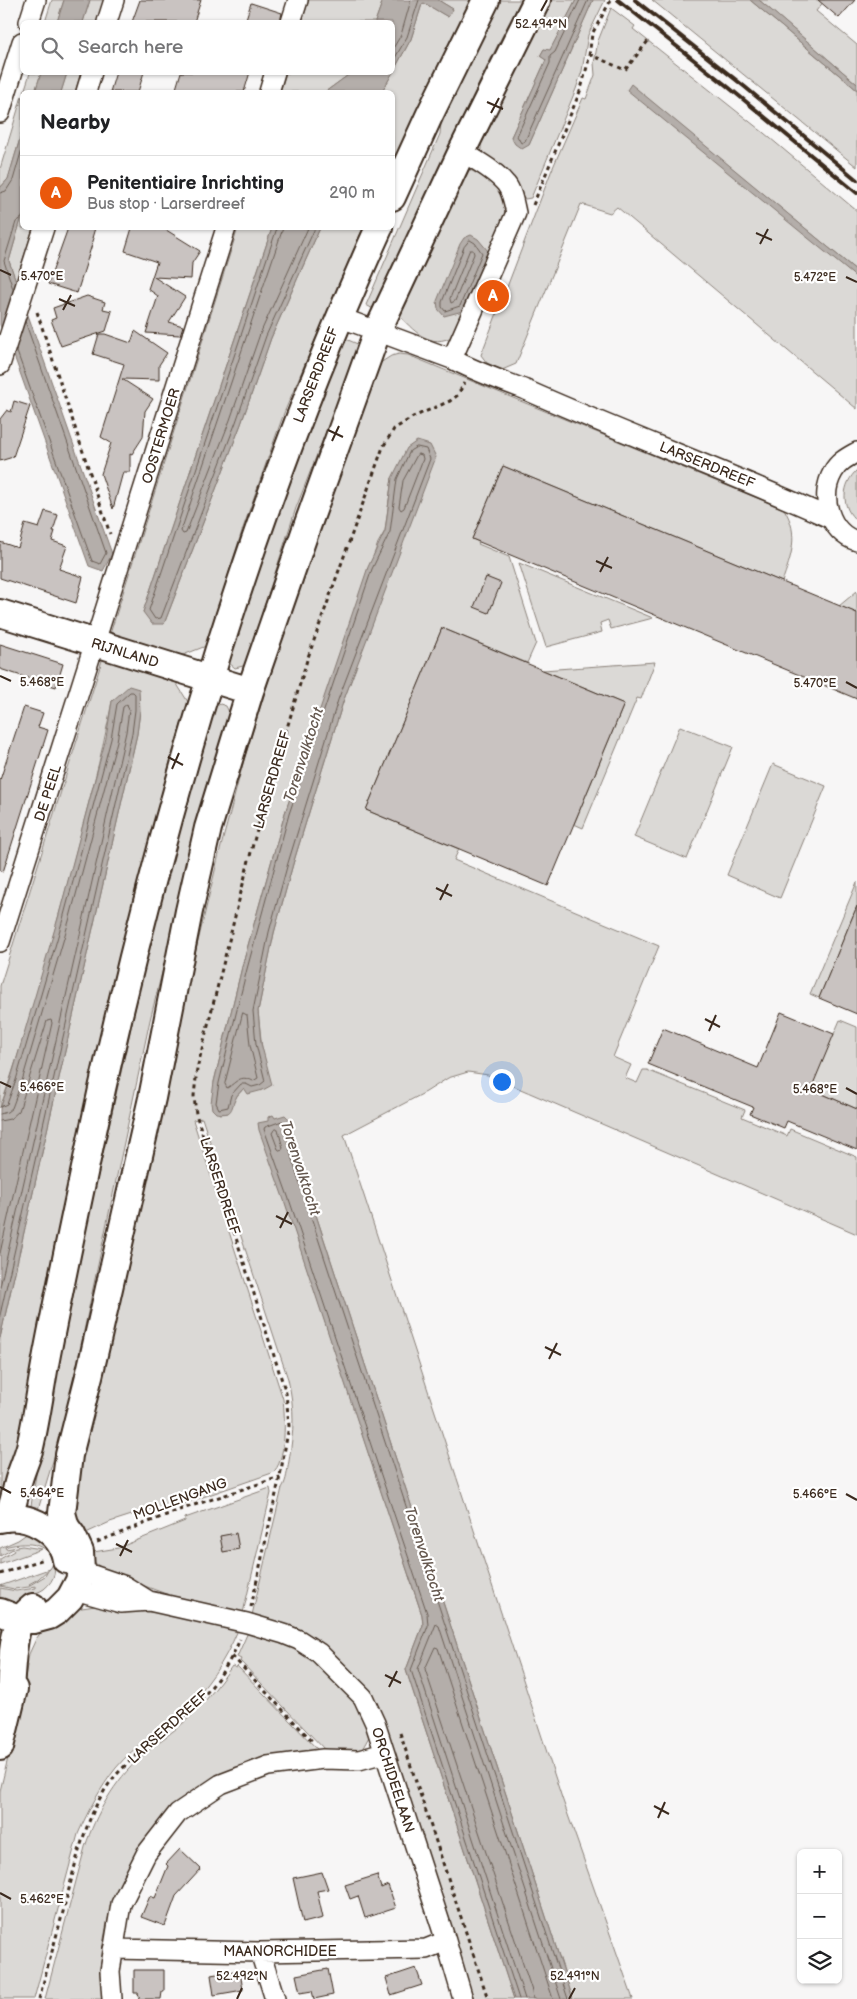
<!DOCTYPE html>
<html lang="en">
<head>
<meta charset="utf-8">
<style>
	body { margin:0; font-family:"Balsamiq Sans",sans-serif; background:#f6f6f6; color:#202124 }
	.controls { position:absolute; right:15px; bottom:15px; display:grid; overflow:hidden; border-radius:8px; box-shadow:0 1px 4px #0004 }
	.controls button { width:45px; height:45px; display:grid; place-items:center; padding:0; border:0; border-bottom:1px solid #e0e0e0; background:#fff; color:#202124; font:25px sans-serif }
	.you { position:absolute; left:501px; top:1081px; width:18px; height:18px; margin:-12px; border:4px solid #fff; border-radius:50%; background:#1a73e8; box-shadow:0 0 0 8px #1a73e833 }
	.badge { display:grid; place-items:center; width:32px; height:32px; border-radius:50%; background:#ea580c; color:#fff; font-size:16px; font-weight:700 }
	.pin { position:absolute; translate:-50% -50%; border:2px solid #fff; box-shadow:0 1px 5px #0006 }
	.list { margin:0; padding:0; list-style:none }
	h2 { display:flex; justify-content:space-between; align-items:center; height:65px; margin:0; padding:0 20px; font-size:21px }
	h2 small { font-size:16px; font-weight:400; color:#757577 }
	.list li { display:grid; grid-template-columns:32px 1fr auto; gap:15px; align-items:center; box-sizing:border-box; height:75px; padding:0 20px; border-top:1px solid #e0e0e0 }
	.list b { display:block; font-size:19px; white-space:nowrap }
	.list p { margin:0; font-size:16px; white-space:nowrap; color:#757577 }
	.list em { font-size:16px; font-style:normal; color:#757577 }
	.icon { flex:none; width:28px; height:28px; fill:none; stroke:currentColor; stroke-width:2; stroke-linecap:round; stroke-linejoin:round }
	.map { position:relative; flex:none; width:857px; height:1999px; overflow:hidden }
	.search { position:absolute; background:#fff; box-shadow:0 1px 4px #0004; left:20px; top:20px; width:375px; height:55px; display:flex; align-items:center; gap:12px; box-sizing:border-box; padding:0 18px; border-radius:8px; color:#757577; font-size:19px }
	.panel { position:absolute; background:#fff; box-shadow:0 1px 4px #0004; left:20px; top:90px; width:375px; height:140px; border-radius:8px }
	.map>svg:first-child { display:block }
	.green { fill:#dbd9d6; stroke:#8b827a; fill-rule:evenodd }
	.water { fill:#b4aeaa; stroke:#847972 }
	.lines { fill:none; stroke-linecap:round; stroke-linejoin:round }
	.shore { stroke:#6b5f56; stroke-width:1 }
	.building { fill:#c9c3c1; stroke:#3b2a1e }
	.street-casing { stroke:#3b2a1e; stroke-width:22 }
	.secondary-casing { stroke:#3b2a1e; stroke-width:30 }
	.path { stroke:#3b2a1e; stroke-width:3; stroke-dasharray:4 4; stroke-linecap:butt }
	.street { stroke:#fff; stroke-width:19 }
	.secondary { stroke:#fff; stroke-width:26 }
	.rail { stroke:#3b2a1e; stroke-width:4 }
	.ticks { fill:none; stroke:#3b2a1e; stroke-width:2 }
	.labels { text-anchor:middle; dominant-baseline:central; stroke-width:4.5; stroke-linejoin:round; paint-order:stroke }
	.street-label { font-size:14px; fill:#3b2a1e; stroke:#fff }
	.water-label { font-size:15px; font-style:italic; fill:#65584f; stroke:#fff }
	.ticks-label { font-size:12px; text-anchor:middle; fill:#3b2a1e; stroke:#fff; stroke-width:4.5; stroke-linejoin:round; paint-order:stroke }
</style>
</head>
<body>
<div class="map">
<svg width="857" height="1999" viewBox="0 0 857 1999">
	<rect width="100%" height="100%" fill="#f7f6f6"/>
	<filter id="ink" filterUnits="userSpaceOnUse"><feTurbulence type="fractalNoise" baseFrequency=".02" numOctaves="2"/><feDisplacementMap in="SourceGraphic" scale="10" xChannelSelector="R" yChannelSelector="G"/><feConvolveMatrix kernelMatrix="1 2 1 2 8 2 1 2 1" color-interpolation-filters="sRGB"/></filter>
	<g filter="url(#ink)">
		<path class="green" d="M52 0H64L57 22H45Z
			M90 0H104L97 22H83Z
			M309 0H383L375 22H302Z
			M438 0H471L393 161 392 92H382L411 39 422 4 424 3 448 17 453 9Z
			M499 0H521C467 101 423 207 377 311L366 305 440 134 442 112Z
			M551 0H576L550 51 544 49 540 56 546 60 511 137 529 145 593 0H605L588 35 582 71 576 89 531 198 525 199 514 181 484 155 481 150V133Z
			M652 0H750L857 90V167Z
			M759 0H825L816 11 857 45V84Z
			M611 8 635 26 633 29 764 133 857 211V271L631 85 857 278V409L617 207 610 213 581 204 516 364 502 370 487 363 481 355 551 172 583 98 586 99 595 75 594 63 598 41Z
			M30 73H41L35 92H24Z
			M67 73H81L75 92H61Z
			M286 73H351L325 92H280Z
			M22 96V132L8 179 0 188V169Z
			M464 167C491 180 508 189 504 222L455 335C430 351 413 330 397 313Z
			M22 216V228H33L16 282 9 261Z
			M238 228H272L143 612 164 624 241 424 271 338 320 228H363L284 413 242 531 206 646 183 655 163 651 110 634Z
			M341 337 360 345 296 508 246 663 243 666 235 668 228 662 241 615Z
			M399 354 408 355 784 509C800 534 791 557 782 582L503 466 472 539 479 542 478 544 509 557 536 643 527 663 442 628 366 810 459 849 454 860 659 946 613 1057 631 1065 625 1078 637 1083 643 1070H647L745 1110 742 1117 787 1136 790 1129 857 1157V1234L488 1075 468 1072 448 1078 426 1092 344 1135 562 1798 633 1999H573L297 1157 289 1119 276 1174 422 1615 423 1625 406 1670 514 1999H474L380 1713C371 1687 332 1647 307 1635 290 1626 270 1622 252 1615L282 1488C287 1480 287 1471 289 1461 294 1430 295 1410 288 1379L202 1118 193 1120 283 1399C285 1415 287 1463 272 1473L180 1505 178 1500 110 1522 86 1533 81 1532 71 1505 158 1108 219 854 245 756 286 625 377 365 391 356ZM392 478 375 615 343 702 293 864 274 933 258 1011 266 1087 263 1090 244 1088 236 1097 228 1113 219 1114 214 1082 242 967 285 813 378 543 385 531Z
			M857 470V521C840 507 842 484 857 470Z
			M519 563 653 618 611 629 608 620 600 623 602 632 546 647Z
			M857 591V613L839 606Z
			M104 654 157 670 175 681 188 702 171 758 149 841 11 1487 0 1506V1338L137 734 140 711 112 701C102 757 86 812 72 867 50 948 28 1030 0 1108V986Z
			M655 662 641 699 637 698 583 828 574 824 624 704 543 670Z
			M220 704 226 706 230 714 217 755 150 1020 64 1425 37 1513 30 1512 48 1400 142 978 181 816 213 708Z
			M680 726 733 747 687 859 634 837Z
			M773 764 826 786 780 898 727 875Z
			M857 882V906L819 998 810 994Z
			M840 1020 857 1027V1109L818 1092 815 1097 804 1080 834 1034Z
			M270 1488 271 1493 243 1613 177 1598 107 1572 95 1563 87 1553 118 1548 185 1521V1518Z
			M28 1533C47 1543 68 1570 44 1589 40 1592 35 1593 30 1595 24 1597 19 1602 14 1606L0 1599V1588L16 1591 36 1588V1586L14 1589 0 1586 49 1569 38 1579 29 1584 30 1585 45 1576 52 1564C51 1540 22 1542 5 1547L6 1549 22 1546 42 1549 0 1564V1559L14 1551 13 1549 0 1556V1548L18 1540Z
			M102 1605 124 1610 176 1614 238 1630C225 1661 207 1688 182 1711 160 1730 135 1745 116 1768 100 1788 88 1811 78 1834L34 1999H0V1791L19 1712 29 1654 36 1639 42 1631 75 1609Z
			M248 1632 288 1644 313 1659 358 1703 370 1735 360 1753 327 1752 240 1661 241 1659 237 1657Z
			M232 1666 236 1668 237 1666 320 1752 269 1759 140 1848 113 1900 107 1923 103 1944 100 1975 103 1999H45L85 1847C96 1814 114 1781 141 1757 158 1741 180 1728 196 1711 209 1697 221 1682 232 1666Z"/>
		<path class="water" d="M64 0H90L83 22H57Z
			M383 0H438L453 9 448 17 424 3 422 4 411 39 382 92H325L351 73 392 72V22H375Z
			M576 0H593L529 145 522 149 515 144 511 137 546 60 540 56 544 49 550 50Z
			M750 0H759L771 10 857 84V90Z
			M41 73H67L61 92H35Z
			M631 84 857 271V278L627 90Z
			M22 132V216L9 261 112 554 103 571 89 566 13 353 0 325V188L8 179Z
			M272 228H320L271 338 241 424 164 624H152L143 612Z
			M471 235 478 239 488 251 463 311 444 316 438 309 437 301 460 244 464 238Z
			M417 441 430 445 436 457 343 702 293 864 274 933 258 1011 261 1043 272 1085 263 1090 248 1094 244 1088C242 1091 237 1094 236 1098 230 1109 234 1116 216 1113L212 1109 211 1103 214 1082 242 967 285 813 368 567 385 531 392 478 407 448Z
			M129 686 139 689 140 711 137 734 0 1338V1109L11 1078 58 918 106 738 112 701Z
			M273 1115 275 1118 285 1115 289 1119 297 1157 573 1999H514L406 1670 423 1625 422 1615 285 1203 259 1130 258 1123 268 1121V1117Z"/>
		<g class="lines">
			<path class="shore" d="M580 0 555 52 550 56V63L517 136 521 143 525 141 588 0
				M392 50 401 35 411 0
				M392 63 407 37 419 0
				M0 193 6 191 13 180 22 149
				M277 228 149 610 155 619 161 618 236 422 266 336 315 228
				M283 228 181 531 183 534 186 533 230 420 260 334 308 228
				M470 240 475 243 482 253 460 306 445 311 442 307V302L464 247Z
				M470 250H473L474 254 455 301 451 303 450 299Z
				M13 289 4 261 16 222 22 218
				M16 349 92 561 100 564 106 553 25 321
				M417 447 426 449 430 459 338 700 288 863 269 932 253 1011 256 1044 265 1081 260 1085 252 1087 246 1084H241L231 1095 228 1107 219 1109 216 1103 219 1083 247 969 289 814 372 569 390 532 397 479 410 451Z
				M418 454 422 455 423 459 404 508 401 510 399 507 403 481Z
				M243 1013 247 1015 250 1045 258 1078 253 1081C240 1074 237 1082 227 1088L225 1084Z
				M0 1107 7 1104 16 1080 63 919 111 739 117 704 130 692H133L135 694V710L132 733 0 1315
				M0 1114 7 1112 12 1108 22 1081 69 921 117 741 123 707 127 704 129 710 126 732 0 1287
				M0 1121 10 1119 19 1111 47 1021 51 1020 52 1023 0 1253
				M278 1129 283 1148 281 1151 278 1149 272 1133 274 1130Z
				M519 1999 411 1670 428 1626 427 1613 290 1202 264 1129 265 1127 282 1121 284 1123 292 1159 568 1999
				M525 1999 418 1669 436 1624 439 1626 561 1999
				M533 1999 532 1991 425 1669 435 1647 438 1648 553 1999"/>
		</g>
		<path class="building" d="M140 0H201L194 22H132Z
			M818 0H855L839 18Z
			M251 3 282 13 280 22H245Z
			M116 72H144L138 92H110Z
			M181 72H250L244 92H175Z
			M68 228H95L92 238H94L77 293 48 284Z
			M132 228H163L200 251 192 263 191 279 154 277 185 297 169 322 183 326 180 335 146 333 158 296 148 289 157 262 125 251Z
			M87 296 105 302 103 309 112 311 106 331 61 346 51 320 56 318 53 308Z
			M135 331 167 353 159 365V380L122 379 153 399 145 411 143 437 132 454 130 453V472H123L113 509 101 474 111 443 101 437 124 364 93 354 99 334H105L131 343Z
			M14 401 30 406 13 457 0 461V419L7 410 11 412Z
			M503 466 857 613V699L472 539Z
			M45 511 58 515 53 531H55L52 541 67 546 59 569 83 577 76 603 0 578V542L18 548 25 524 39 528Z
			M486 577 501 583 489 613 474 607Z
			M442 628 624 704 548 886 366 810Z
			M0 644 63 664 56 687 0 669Z
			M24 707 43 713 38 727 48 730 3 872 0 871V780Z
			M857 906V1014L819 998Z
			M781 1012 834 1034 811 1089 857 1109V1150L787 1121 784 1128 750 1114 753 1107 648 1064 663 1028 758 1068Z
			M236 1533 239 1549 223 1552 220 1536Z
			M180 1849 201 1869 176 1896 165 1926 141 1917 150 1896 155 1898 168 1866 166 1864Z
			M322 1872 328 1889 317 1891 323 1918 303 1923 293 1878Z
			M377 1875 381 1888 388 1885 396 1908 365 1918 358 1896 350 1899 345 1885Z
			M416 1968 422 1985 391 1995 386 1978Z
			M328 1969 333 1995 314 1999 312 1991 300 1993 296 1975Z
			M134 1970H164V1992H162L161 1999H140L138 1993H134Z
			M240 1970 243 1990 214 1995 211 1975Z"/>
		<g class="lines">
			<defs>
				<path id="street" d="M29 22 36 0
					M107 22 114 0
					M291 22 298 0
					M86 92 92 72
					M269 92 275 72
					M0 113 22 42
					M339 317 452 359C476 372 501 380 526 390 627 435 731 473 832 519
					M452 359 516 213C514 204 512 191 506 184 495 170 476 161 462 151
					M0 365 44 228
					M857 452C848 457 838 462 833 472 819 496 829 533 857 541
					M0 942 226 228
					M81 1571 125 1586 149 1601 247 1623 284 1634 299 1640 319 1653 363 1697 375 1723 446 1941 463 1999
					M75 1590 121 1603 149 1601
					M113 1949 260 1952 426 1949 446 1941
					M260 1952 275 1999
					M112 1999 110 1971 121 1904 146 1854 178 1813 221 1784 268 1766 323 1759 359 1760 384 1753"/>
				<path id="secondary" d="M392 197 430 114 486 0
					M0 613 250 691
					M7 1518C14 1506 15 1492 19 1479 22 1469 27 1458 30 1447 37 1417 41 1385 47 1354 64 1266 83 1177 102 1089 168 794 254 503 379 228
					M0 1519C27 1512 62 1531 66 1560
					M0 1612 21 1620H34L49 1616 57 1611 70 1598 79 1581 81 1571 80 1552 72 1535 66 1527 62 1513 69 1455 90 1372 152 1098 189 911 208 828 250 691 305 532 377 332 462 151 537 0
					M9 1706C11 1685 11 1639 20 1621 23 1616 28 1611 33 1607
					M0 1747 14 1689"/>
			</defs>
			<use href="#street" class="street-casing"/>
			<use href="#secondary" class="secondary-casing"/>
			<path class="path" d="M589 54 625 70 648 41
				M533 205 581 89 588 63 592 34 611 0
				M37 312 110 534
				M97 1542 182 1509 280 1477
				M0 1574 44 1559
				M251 1607 280 1476 289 1426 286 1393 196 1114 194 1096 197 1069 253 844 307 660 383 447 394 429 413 417 450 401 458 395 464 383
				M232 1656 314 1743
				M400 1733 488 1999
				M39 1999C48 1965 58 1931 67 1897 77 1857 88 1807 116 1775 136 1753 161 1737 182 1718 206 1696 228 1669 240 1639"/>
			<use href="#street" class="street"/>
			<use href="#secondary" class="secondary"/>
			<path class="rail" d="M618 0 727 86 857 193
				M635 0 745 87 857 180"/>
		</g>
	</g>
	<path class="ticks" d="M541 11 547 0M487 102 503 109M491 113 499 98M756 233 772 240M760 244 768 229M0 270 11 275M846 277 857 282M59 299 75 306M63 310 71 295M328 430 343 437M332 441 339 426M596 561 612 568M600 572 608 557M0 676 11 681M846 682 857 688M168 757 183 765M172 769 179 753M436 888 452 896M440 900 448 884M705 1019 720 1027M709 1031 716 1015M0 1082 11 1087M846 1088 857 1094M276 1216 292 1224M280 1228 288 1212M545 1347 561 1355M549 1359 557 1343M0 1487 11 1493M846 1494 857 1500M116 1544 132 1552M120 1556 128 1540M385 1675 401 1683M389 1687 397 1671M654 1806 669 1814M658 1818 665 1802M0 1893 11 1899M237 1999 242 1988M569 1999 575 1988"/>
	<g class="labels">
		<g class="street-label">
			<text transform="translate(316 375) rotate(-69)">LARSERDREEF</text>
			<text transform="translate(161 436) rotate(-73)">OOSTERMOER</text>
			<text transform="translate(707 465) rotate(22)">LARSERDREEF</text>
			<text transform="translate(125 653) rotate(17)">RIJNLAND</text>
			<text transform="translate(272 780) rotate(-74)">LARSERDREEF</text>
			<text transform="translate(48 793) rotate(-72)">DE PEEL</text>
			<text transform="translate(220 1186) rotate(72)">LARSERDREEF</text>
			<text transform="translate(180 1499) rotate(-20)">MOLLENGANG</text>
			<text transform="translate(168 1727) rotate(-42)">LARSERDREEF</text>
			<text transform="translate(393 1780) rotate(72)">ORCHIDEELAAN</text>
			<text x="280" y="1951">MAANORCHIDEE</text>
		</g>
		<g class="water-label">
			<text transform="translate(304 755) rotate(-72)">Torenvalktocht</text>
			<text transform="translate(300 1168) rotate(72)">Torenvalktocht</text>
			<text transform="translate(424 1554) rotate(72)">Torenvalktocht</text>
		</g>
	</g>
	<g class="ticks-label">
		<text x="541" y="28">52.494°N</text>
		<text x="42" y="280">5.470°E</text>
		<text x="815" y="281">5.472°E</text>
		<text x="42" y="686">5.468°E</text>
		<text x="815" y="687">5.470°E</text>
		<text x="42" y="1091">5.466°E</text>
		<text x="815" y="1093">5.468°E</text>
		<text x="42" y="1497">5.464°E</text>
		<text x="815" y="1498">5.466°E</text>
		<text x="42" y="1903">5.462°E</text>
		<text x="242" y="1980">52.492°N</text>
		<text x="575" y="1980">52.491°N</text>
	</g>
</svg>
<div class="controls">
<button>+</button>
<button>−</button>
<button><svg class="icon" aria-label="layers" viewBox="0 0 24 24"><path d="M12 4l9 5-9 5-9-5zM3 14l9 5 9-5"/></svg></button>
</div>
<div class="you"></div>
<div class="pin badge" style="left:493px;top:296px">A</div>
<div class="search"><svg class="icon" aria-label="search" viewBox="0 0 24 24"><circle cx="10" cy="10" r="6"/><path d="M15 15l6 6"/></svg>Search here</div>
<section class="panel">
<h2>Nearby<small></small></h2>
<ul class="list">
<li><span class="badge">A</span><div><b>Penitentiaire Inrichting</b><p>Bus stop · Larserdreef</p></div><em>290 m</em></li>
</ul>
</section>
</div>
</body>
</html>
